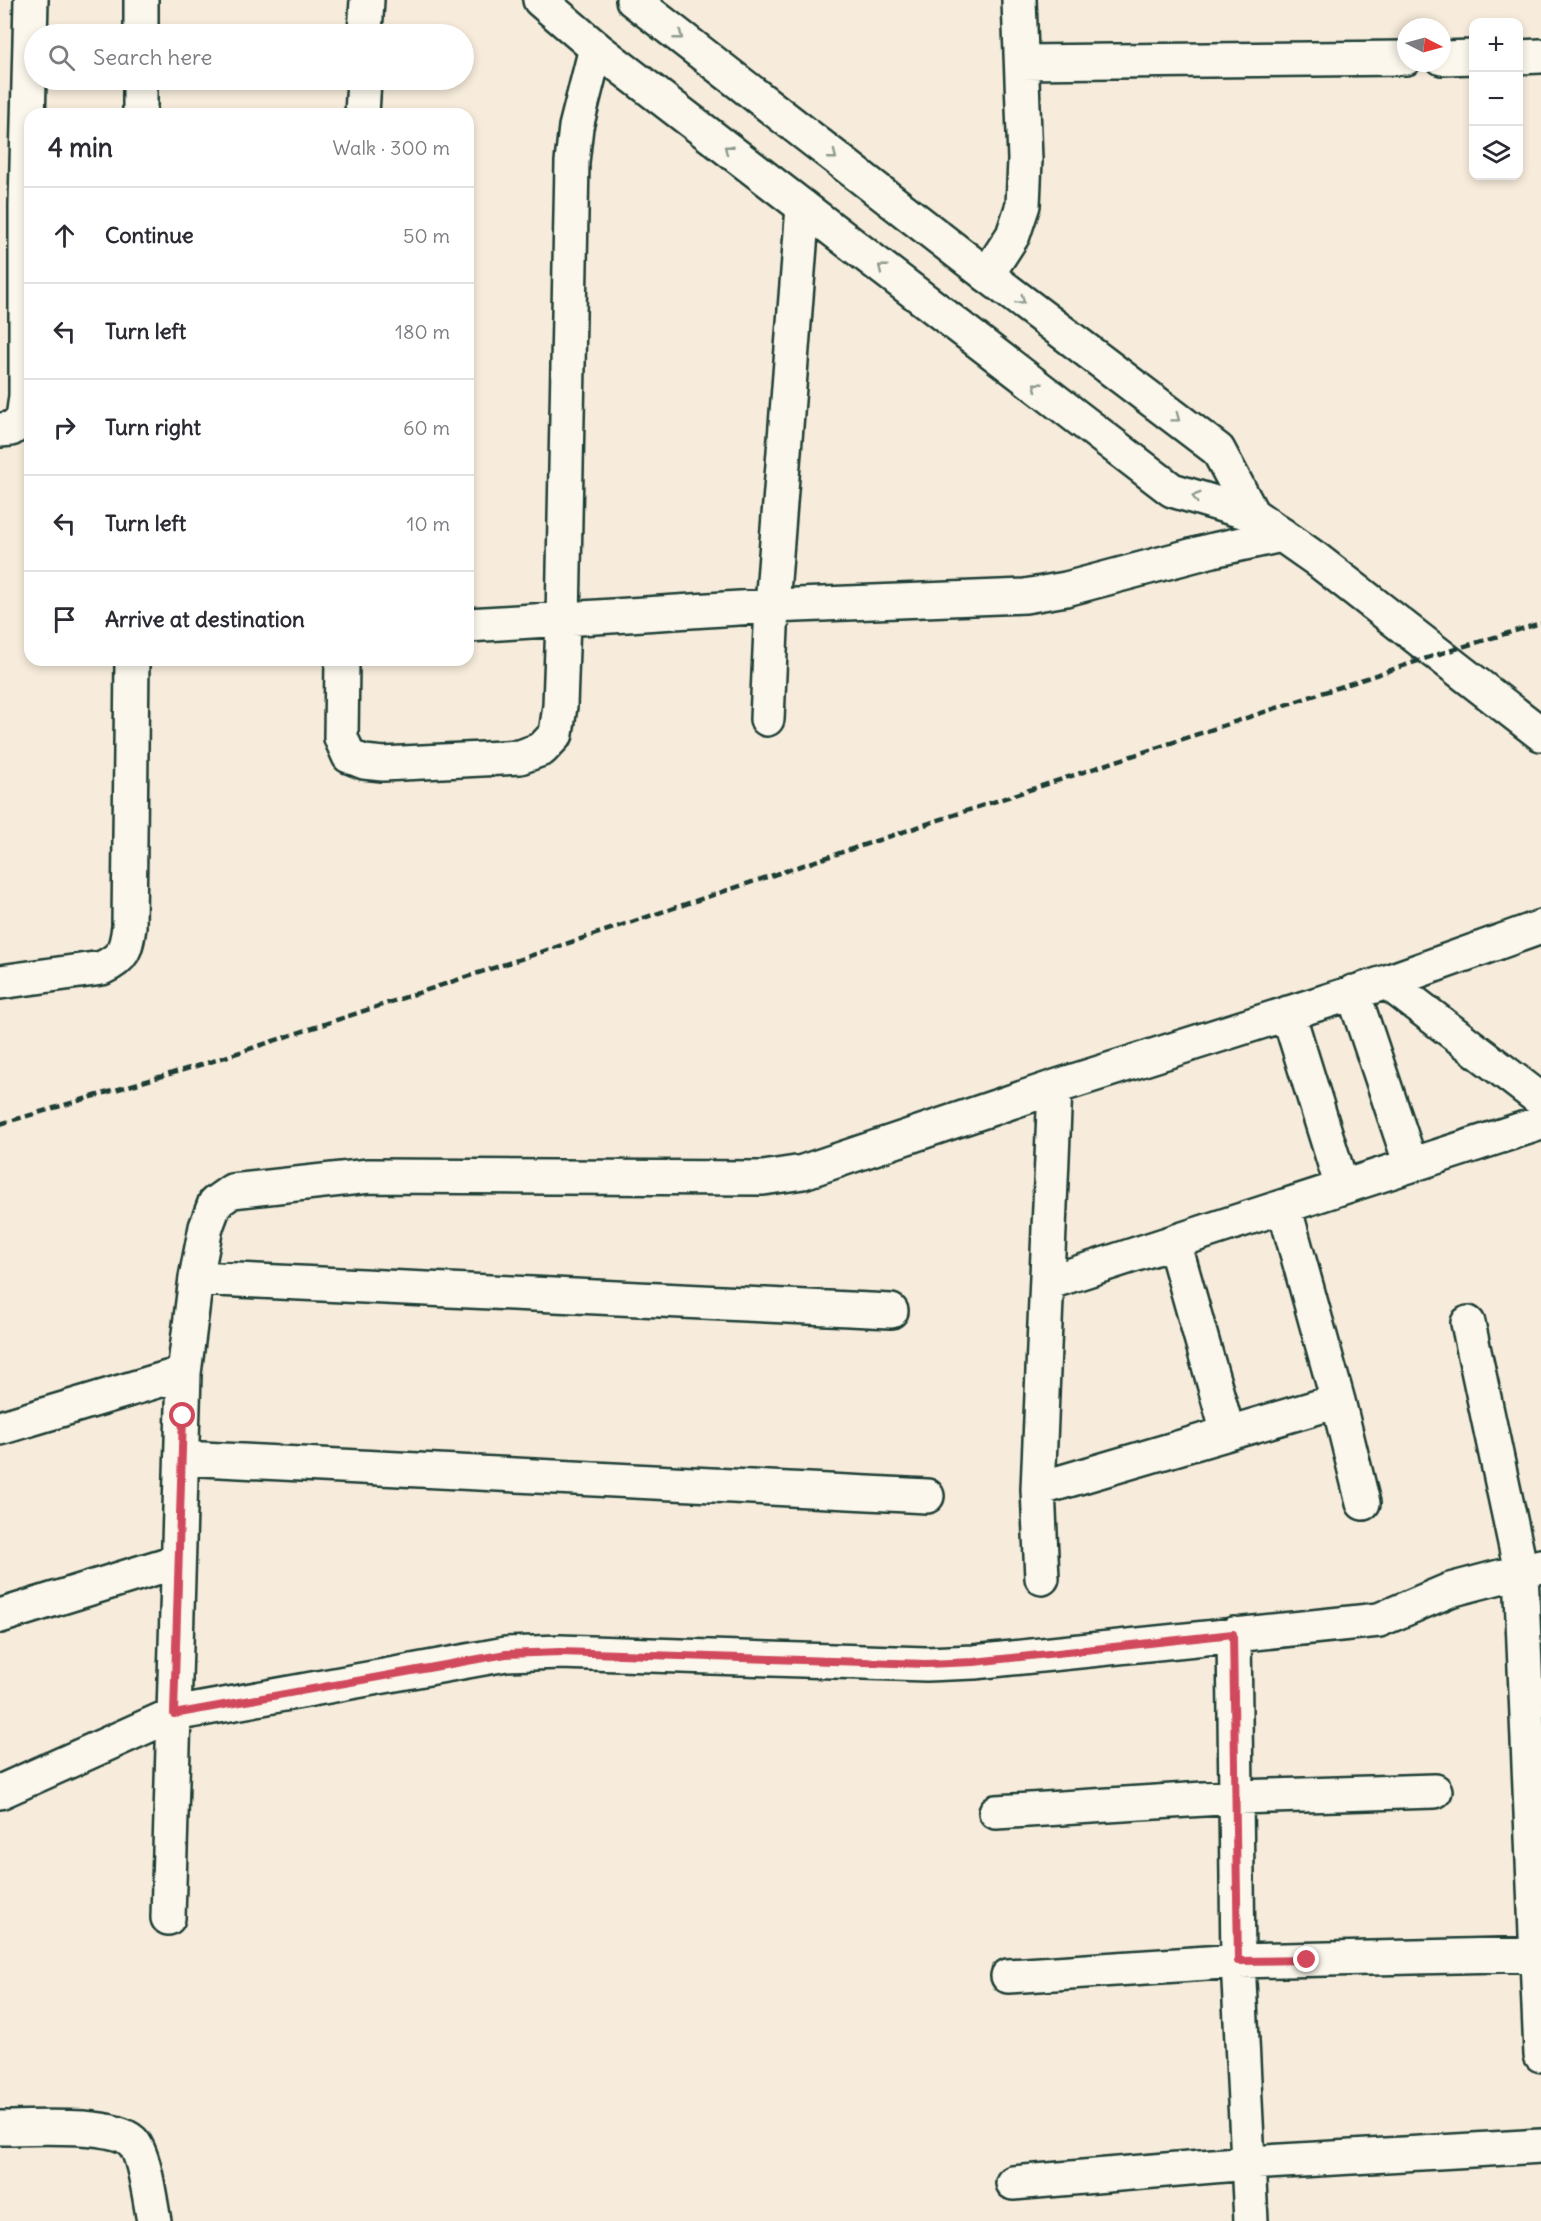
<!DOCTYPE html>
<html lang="en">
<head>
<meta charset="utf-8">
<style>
	body { margin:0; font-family:Delius,sans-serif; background:#f7f7f7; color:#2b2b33 }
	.controls { position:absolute; right:18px; top:18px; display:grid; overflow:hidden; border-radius:12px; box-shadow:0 3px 9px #0003 }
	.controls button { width:54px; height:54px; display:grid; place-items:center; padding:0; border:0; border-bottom:2px solid #e1e1e2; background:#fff; color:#2b2b33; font:30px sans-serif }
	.compass { position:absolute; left:1397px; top:18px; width:54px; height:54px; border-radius:50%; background:#fff; box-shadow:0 3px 9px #0003; rotate:96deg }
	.stop { position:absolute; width:18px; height:18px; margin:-14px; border:4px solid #d1495b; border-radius:50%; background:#fff }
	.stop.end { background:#d1495b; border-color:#fff; box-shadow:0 2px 6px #0008 }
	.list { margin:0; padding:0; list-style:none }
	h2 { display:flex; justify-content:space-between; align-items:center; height:78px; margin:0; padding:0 24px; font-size:26px }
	h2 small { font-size:20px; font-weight:400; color:#7c7c81 }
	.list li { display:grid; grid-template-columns:39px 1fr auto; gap:18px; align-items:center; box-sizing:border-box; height:96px; padding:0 24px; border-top:2px solid #e1e1e2 }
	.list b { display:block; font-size:22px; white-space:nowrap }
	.list em { font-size:20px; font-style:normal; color:#7c7c81 }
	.icon { flex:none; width:33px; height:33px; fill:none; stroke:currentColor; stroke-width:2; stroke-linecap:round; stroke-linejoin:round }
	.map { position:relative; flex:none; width:1541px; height:2221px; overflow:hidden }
	.search { position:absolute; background:#fff; box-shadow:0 3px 9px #0003; left:24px; top:24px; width:450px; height:66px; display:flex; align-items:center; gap:15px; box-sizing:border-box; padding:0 21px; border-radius:33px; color:#7c7c81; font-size:22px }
	.panel { position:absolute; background:#fff; box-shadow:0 3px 9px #0003; left:24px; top:108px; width:450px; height:558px; border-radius:18px }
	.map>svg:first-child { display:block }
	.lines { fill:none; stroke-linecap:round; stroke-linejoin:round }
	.minor-casing { stroke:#1f3d34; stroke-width:38 }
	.secondary-casing { stroke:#1f3d34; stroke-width:38 }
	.minor { stroke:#fbf7ec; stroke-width:33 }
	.secondary { stroke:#fbf7ec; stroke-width:33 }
	.rail { stroke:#1f3d34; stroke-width:4.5; stroke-dasharray:9 4.5; stroke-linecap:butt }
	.oneway { stroke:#8d9a90 }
	.route { stroke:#d1495b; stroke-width:8 }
</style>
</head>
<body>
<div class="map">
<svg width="1541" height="2221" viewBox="0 0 1541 2221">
	<rect width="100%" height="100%" fill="#f7ecdb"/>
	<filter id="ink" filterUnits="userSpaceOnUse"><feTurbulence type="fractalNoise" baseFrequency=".0167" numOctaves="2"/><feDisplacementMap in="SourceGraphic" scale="12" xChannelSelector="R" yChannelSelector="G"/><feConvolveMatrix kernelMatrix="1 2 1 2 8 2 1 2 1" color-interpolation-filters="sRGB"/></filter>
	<g filter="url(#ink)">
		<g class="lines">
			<defs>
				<path id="minor" d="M141 34V0
					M365 34 367 0
					M1518 57 1541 56
					M1442 58 1474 57
					M1022 62 1406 58
					M140 114V80
					M362 114 364 80
					M987 275 1013 235 1023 205 1025 160 1019 0
					M0 430 11 429 23 419 26 396V205L31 0
					M468 625 772 606 1025 596 1066 589 1213 550 1282 535
					M342 660 341 738 349 756 364 762 383 764 520 757 542 749 556 734 560 706 563 620 572 162 576 127 596 48
					M767 719 772 606 803 207
					M0 982 102 968C124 958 126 949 129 927L132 660
					M1387 982 1541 1100
					M1353 992 1411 1165
					M1288 1013 1342 1187
					M1284 1206 1338 1401 1363 1503
					M1174 1242 1228 1433
					M196 1278 891 1311
					M1047 1283 1541 1123
					M1468 1323 1521 1571 1541 2055
					M0 1428 184 1373
					M182 1458 927 1496
					M1038 1489 1338 1401
					M1042 1578 1038 1489 1055 1087
					M0 1616 178 1561
					M1234 1634 1238 1961 1251 2221
					M0 1792 174 1714 506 1654 560 1652 926 1664 974 1662 1379 1620 1450 1590 1541 1566
					M996 1812 1236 1797 1435 1791
					M168 1918 184 1373 196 1278 206 1227 215 1203 232 1191 369 1176 763 1178 803 1172 1055 1087 1387 982 1541 927
					M1008 1976 1238 1961 1541 1954
					M0 2128C30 2128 111 2122 132 2141 145 2154 150 2202 154 2221
					M1013 2183 1248 2163 1541 2146"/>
				<path id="secondary" d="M540 0 596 48 1172 490 1252 514 1316 559 1541 734
					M633 0 987 275 1218 450 1252 514"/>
			</defs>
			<use href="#minor" class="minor-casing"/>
			<use href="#secondary" class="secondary-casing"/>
			<use href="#minor" class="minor"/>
			<use href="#secondary" class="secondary"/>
			<path class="rail" d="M0 1124 210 1062 1439 654 1541 623"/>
		</g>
		<defs><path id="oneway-chevron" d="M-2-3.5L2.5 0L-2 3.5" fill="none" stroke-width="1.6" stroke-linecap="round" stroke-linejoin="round" transform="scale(1.5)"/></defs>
		<g class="oneway">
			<use href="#oneway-chevron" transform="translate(679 36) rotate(38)"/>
			<use href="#oneway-chevron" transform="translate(728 149) rotate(-142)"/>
			<use href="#oneway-chevron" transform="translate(833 156) rotate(38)"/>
			<use href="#oneway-chevron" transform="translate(882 268) rotate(-142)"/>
			<use href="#oneway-chevron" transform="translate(1021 300) rotate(37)"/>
			<use href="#oneway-chevron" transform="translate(1037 386) rotate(-142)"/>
			<use href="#oneway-chevron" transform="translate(1176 418) rotate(37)"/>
			<use href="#oneway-chevron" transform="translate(1196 497) rotate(-163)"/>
		</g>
	</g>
	<g class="lines" filter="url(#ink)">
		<path class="route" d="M183 1416 174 1714 506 1654 560 1652 926 1664 974 1662 1233 1634 1238 1961 1307 1960"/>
	</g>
</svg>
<div class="controls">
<button>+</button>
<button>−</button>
<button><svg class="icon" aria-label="layers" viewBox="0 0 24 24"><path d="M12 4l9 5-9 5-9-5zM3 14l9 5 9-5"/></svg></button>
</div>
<svg class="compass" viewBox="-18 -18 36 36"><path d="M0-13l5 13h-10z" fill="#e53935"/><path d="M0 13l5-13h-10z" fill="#7c7c81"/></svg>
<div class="stop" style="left:183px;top:1416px"></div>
<div class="stop end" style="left:1307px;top:1960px"></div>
<div class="search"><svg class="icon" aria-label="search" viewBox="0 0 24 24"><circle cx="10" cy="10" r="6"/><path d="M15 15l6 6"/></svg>Search here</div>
<section class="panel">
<h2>4 min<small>Walk · 300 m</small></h2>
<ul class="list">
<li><svg class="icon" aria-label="ahead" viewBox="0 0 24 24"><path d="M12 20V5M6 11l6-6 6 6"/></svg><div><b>Continue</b></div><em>50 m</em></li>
<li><svg class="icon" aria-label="left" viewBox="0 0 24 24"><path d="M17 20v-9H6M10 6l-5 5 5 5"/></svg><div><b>Turn left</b></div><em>180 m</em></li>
<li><svg class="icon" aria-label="right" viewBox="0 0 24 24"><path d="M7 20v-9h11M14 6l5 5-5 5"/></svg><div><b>Turn right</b></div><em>60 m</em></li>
<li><svg class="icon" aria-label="left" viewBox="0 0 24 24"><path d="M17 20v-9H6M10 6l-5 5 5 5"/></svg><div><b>Turn left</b></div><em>10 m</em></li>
<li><svg class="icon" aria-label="arrive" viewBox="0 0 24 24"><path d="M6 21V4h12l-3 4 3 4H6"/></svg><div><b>Arrive at destination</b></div></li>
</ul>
</section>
</div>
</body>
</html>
